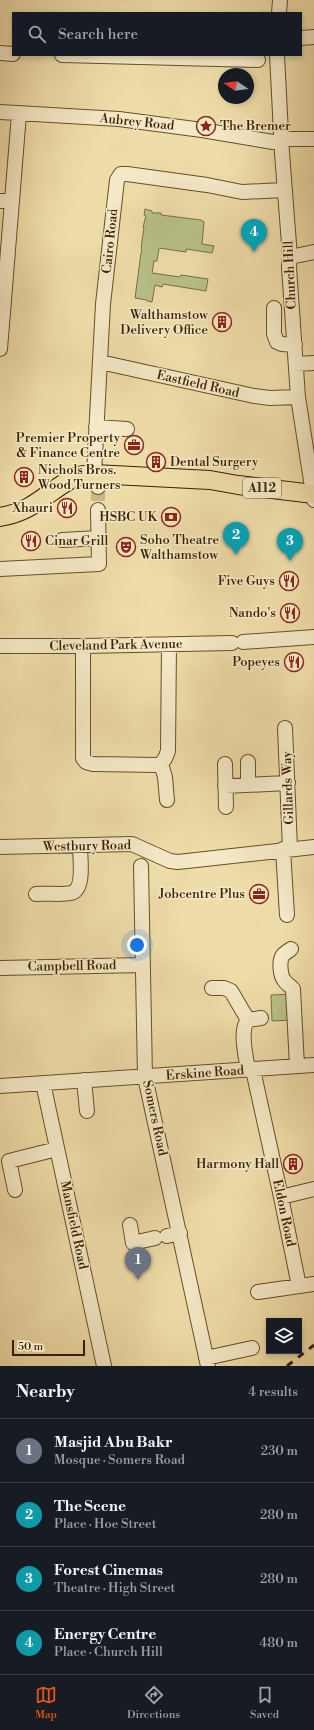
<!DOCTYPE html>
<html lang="en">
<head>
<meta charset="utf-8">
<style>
	body { margin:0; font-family:"Libre Bodoni",serif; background:#242831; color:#f1f3f6 }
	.controls { position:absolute; right:12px; bottom:12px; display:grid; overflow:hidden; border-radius:0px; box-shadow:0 2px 6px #0003 }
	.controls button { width:36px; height:36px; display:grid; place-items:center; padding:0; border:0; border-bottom:1px solid #363941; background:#171b24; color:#f1f3f6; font:20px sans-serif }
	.compass { position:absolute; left:218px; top:68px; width:36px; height:36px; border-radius:50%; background:#171b24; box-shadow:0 2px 6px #0003; rotate:283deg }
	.scale { position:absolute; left:12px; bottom:10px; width:73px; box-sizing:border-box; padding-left:4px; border:2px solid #392000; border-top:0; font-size:11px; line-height:14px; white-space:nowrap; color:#392000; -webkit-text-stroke:3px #f5e9c7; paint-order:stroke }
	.you { position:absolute; left:137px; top:945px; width:14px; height:14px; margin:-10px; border:3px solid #fff; border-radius:50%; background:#1a73e8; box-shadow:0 0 0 6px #1a73e833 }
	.badge { display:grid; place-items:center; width:26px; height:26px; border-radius:50%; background:#ea580c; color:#fff; font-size:13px; font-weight:700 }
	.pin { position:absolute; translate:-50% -33px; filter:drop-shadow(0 1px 2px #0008) }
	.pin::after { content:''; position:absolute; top:21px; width:14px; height:12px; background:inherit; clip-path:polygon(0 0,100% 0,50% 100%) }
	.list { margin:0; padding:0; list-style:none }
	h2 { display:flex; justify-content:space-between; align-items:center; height:52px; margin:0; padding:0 16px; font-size:17px }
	h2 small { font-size:13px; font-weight:400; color:#9ea1a6 }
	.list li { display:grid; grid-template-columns:26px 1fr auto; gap:12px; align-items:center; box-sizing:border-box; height:64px; padding:0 16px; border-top:1px solid #363941 }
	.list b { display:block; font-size:15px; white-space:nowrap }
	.list p { margin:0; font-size:13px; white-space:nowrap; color:#9ea1a6 }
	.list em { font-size:13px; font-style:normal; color:#9ea1a6 }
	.icon { flex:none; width:22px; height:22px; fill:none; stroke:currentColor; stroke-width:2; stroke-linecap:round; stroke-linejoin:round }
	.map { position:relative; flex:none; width:314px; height:1366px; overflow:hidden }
	.search { position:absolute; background:#171b24; box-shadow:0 2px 6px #0003; left:12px; right:12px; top:12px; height:44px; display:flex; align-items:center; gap:10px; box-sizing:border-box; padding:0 14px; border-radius:0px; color:#9ea1a6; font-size:15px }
	.sheet { height:308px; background:#171b24 }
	nav { display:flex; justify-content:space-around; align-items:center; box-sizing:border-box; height:56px; border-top:1px solid #363941; background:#171b24; font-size:11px; color:#9ea1a6 }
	nav a { display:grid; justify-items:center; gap:2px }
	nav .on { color:#ea580c }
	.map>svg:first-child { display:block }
	.green { fill:#b8c189; stroke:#787044 }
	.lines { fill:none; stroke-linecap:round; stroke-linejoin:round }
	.minor-tunnel { stroke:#cbb787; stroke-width:14; stroke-dasharray:14 7; stroke-linecap:butt }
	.minor-casing { stroke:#664f2a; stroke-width:16 }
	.major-casing { stroke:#392000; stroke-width:20 }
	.minor { stroke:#f5e9c7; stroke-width:14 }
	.major { stroke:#efdda9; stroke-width:18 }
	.rail { stroke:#392000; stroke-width:3; stroke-dasharray:7 7; stroke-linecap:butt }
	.labels { text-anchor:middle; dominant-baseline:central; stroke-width:3; stroke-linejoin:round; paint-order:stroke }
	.shield { fill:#f5e9c7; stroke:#715c3c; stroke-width:1 }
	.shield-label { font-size:12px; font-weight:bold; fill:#392000 }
	.street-label { font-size:13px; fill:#392000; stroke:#f5e9c7 }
	.poi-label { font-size:13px; fill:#392000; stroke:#f5e9c7; text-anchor:end }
</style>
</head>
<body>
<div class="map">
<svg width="314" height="1366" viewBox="0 0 314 1366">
	<rect width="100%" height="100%" fill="#efdda9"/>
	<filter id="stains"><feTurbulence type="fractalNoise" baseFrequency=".005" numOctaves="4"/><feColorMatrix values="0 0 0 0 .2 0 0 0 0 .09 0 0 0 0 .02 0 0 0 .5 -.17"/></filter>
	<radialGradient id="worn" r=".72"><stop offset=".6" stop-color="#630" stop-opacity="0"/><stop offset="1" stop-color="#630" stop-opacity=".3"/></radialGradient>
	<path class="green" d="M145 209 152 211V213H161V215L201 220 204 222 202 244 214 246 212 253 186 249V252L159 248 157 261H154L152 273 180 277 181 275 208 279 206 291 163 284 162 287 155 285 152 302 147 301V300L135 298 141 253 142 250 141 249 144 227H143L146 216 144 215Z
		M292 994 293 1020 272 1021 271 995Z"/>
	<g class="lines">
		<path class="minor-tunnel" d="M98 487V510"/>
		<defs>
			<path id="minor" d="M279 13 280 0
				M301 38 314 37
				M0 53 13 54
				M62 55 258 60
				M277 55 282 153 290 257 289 267 298 397 314 500
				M0 112 119 119 202 130 273 142
				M281 139H314
				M0 201H12
				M290 257 314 252
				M274 308V334L277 342 282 344 295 345
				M0 349 19 114
				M100 362 254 396 270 398 298 397
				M296 364 314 363
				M96 427 127 429
				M94 474 103 304 117 180 121 174H127L207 185 242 192 284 190
				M98 487V474
				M62 540 99 538
				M0 569 99 564 98 510
				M243 642 314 637
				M0 646H83L232 643
				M83 646V758L86 762 93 764 158 765C164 763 166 757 168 751L169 644
				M285 728 290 849
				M248 762V785
				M161 764 165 777 167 800
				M225 764 226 807
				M225 786 288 783
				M0 847 132 844 170 861 178 862 314 847
				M283 849 287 915
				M141 866 145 1077 208 1366
				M36 894C47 893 61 895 71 893 85 890 80 858 80 847
				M291 949C288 951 285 953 283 955 279 960 280 975 284 980 286 984 290 985 293 989L297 1066
				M0 968 143 965
				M212 988H224L231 991 248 1020
				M248 1070C246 1057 239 1030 248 1020L261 1018
				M253 1070 281 1197 299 1286
				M84 1080 87 1111
				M43 1083 104 1366
				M0 1086 314 1065
				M15 1190 9 1161 57 1149
				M281 1197 314 1189
				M130 1225 133 1243 155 1238
				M167 1236 180 1233
				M258 1292 314 1284
				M206 1358 252 1348"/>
			<path id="major" d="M0 517C35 511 46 492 75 477 80 475 88 475 94 474L210 480 238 485 314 494"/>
		</defs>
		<use href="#minor" class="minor-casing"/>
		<use href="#major" class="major-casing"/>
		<use href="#minor" class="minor"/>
		<use href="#major" class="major"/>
		<path class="rail" d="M287 1366 314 1345"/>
	</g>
	<defs>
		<symbol id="sight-ring" viewBox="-11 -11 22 22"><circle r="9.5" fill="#f5e9c7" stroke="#8f2418" stroke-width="1.5"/><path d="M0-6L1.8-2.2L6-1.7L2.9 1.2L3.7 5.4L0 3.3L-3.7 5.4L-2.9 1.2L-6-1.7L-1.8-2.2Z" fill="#8f2418"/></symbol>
		<symbol id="building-ring" viewBox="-11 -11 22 22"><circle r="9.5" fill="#f5e9c7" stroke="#8f2418" stroke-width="1.5"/><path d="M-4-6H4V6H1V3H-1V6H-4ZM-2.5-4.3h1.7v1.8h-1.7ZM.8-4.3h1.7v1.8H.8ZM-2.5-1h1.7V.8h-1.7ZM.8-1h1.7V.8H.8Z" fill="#8f2418"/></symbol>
		<symbol id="office-ring" viewBox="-11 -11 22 22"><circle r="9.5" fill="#f5e9c7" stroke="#8f2418" stroke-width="1.5"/><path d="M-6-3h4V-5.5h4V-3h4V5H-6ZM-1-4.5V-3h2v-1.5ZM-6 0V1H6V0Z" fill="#8f2418"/></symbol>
		<symbol id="restaurant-ring" viewBox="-11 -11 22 22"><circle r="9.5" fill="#f5e9c7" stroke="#8f2418" stroke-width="1.5"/><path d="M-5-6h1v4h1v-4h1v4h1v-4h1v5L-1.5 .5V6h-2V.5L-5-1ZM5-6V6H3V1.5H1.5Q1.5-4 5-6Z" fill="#8f2418"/></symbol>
		<symbol id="bank-ring" viewBox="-11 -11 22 22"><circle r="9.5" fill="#f5e9c7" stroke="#8f2418" stroke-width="1.5"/><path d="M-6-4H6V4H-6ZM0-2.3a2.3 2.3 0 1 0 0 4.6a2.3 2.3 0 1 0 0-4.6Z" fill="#8f2418"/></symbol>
		<symbol id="theatre-ring" viewBox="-11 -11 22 22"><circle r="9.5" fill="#f5e9c7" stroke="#8f2418" stroke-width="1.5"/><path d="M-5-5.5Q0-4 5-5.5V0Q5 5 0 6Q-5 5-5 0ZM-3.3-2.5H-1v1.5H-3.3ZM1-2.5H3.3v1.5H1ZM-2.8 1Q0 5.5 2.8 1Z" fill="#8f2418"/></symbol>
	</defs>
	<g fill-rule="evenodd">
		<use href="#sight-ring" x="195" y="115" width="22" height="22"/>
		<use href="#building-ring" x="211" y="311" width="22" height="22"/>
		<use href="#office-ring" x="123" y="434" width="22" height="22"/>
		<use href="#building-ring" x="145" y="451" width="22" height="22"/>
		<use href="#building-ring" x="13" y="466" width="22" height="22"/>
		<use href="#restaurant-ring" x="56" y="497" width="22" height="22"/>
		<use href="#bank-ring" x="160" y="506" width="22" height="22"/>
		<use href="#restaurant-ring" x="20" y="530" width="22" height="22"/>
		<use href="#theatre-ring" x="115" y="536" width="22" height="22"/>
		<use href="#restaurant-ring" x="278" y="570" width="22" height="22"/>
		<use href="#restaurant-ring" x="279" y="602" width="22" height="22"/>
		<use href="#restaurant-ring" x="283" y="651" width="22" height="22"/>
		<use href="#office-ring" x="248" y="883" width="22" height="22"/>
		<use href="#building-ring" x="282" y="1153" width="22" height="22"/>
	</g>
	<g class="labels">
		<rect class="shield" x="243" y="478" width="38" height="20" rx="3"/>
		<g class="shield-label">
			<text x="262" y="488">A112</text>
		</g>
		<g class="street-label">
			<text transform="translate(137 122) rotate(6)">Aubrey Road</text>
			<text transform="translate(110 241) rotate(-84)">Cairo Road</text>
			<text transform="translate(290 275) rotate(-93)">Church Hill</text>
			<text transform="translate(198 384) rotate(13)">Eastfield Road</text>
			<text transform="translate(116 645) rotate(-1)">Cleveland Park Avenue</text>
			<text transform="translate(288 788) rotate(-92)">Gillards Way</text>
			<text transform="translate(87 846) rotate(-1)">Westbury Road</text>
			<text transform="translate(72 966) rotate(-1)">Campbell Road</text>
			<text transform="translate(205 1073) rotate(-4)">Erskine Road</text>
			<text transform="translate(155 1118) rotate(78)">Somers Road</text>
			<text transform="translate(284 1213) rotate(78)">Eldon Road</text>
			<text transform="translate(74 1225) rotate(78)">Mansfield Road</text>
		</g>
		<g class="poi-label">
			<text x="220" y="126" text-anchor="start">The Bremer</text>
			<text x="208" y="315">Walthamstow<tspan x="208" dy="15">Delivery Office</tspan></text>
			<text x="120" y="438">Premier Property<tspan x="120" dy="15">&amp; Finance Centre</tspan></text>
			<text x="170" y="462" text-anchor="start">Dental Surgery</text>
			<text x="38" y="470" text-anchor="start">Nichols Bros.<tspan x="38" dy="15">Wood Turners</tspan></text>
			<text x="53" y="508">Xhauri</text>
			<text x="157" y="517">HSBC UK</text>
			<text x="140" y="540" text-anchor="start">Soho Theatre<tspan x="140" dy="15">Walthamstow</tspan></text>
			<text x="45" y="541" text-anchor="start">Cinar Grill</text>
			<text x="275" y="581">Five Guys</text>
			<text x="276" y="613">Nando's</text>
			<text x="280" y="662">Popeyes</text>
			<text x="245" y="894">Jobcentre Plus</text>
			<text x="279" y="1164">Harmony Hall</text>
		</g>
	</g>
	<rect width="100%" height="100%" filter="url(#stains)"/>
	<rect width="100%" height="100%" fill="url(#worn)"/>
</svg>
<div class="controls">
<button><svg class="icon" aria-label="layers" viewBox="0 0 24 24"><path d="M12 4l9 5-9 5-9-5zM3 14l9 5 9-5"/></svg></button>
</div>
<svg class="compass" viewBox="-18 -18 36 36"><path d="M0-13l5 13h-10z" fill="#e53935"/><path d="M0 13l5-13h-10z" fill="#9ea1a6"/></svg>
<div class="scale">50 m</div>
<div class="you"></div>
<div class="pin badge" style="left:138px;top:1280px;background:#6b7280">1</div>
<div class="pin badge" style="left:236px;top:555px;background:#0f9aa8">2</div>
<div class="pin badge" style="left:290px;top:561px;background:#0f9aa8">3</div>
<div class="pin badge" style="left:254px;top:252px;background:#0f9aa8">4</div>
<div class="search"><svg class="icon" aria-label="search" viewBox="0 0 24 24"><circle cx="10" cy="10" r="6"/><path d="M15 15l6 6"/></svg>Search here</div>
</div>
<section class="sheet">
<h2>Nearby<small>4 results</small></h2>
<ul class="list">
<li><span class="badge" style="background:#6b7280">1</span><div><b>Masjid Abu Bakr</b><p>Mosque · Somers Road</p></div><em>230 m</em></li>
<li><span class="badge" style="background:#0f9aa8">2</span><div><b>The Scene</b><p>Place · Hoe Street</p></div><em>280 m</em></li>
<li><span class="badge" style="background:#0f9aa8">3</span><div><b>Forest Cinemas</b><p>Theatre · High Street</p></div><em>280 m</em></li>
<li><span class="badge" style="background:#0f9aa8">4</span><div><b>Energy Centre</b><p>Place · Church Hill</p></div><em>480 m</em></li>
</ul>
</section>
<nav>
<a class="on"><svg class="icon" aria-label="map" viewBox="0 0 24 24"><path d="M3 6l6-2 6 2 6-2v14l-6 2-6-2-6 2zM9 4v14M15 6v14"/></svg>Map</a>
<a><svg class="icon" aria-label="directions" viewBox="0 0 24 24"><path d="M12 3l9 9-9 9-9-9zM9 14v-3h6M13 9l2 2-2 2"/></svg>Directions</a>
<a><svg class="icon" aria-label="saved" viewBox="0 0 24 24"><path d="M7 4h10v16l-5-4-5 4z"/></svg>Saved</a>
</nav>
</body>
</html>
